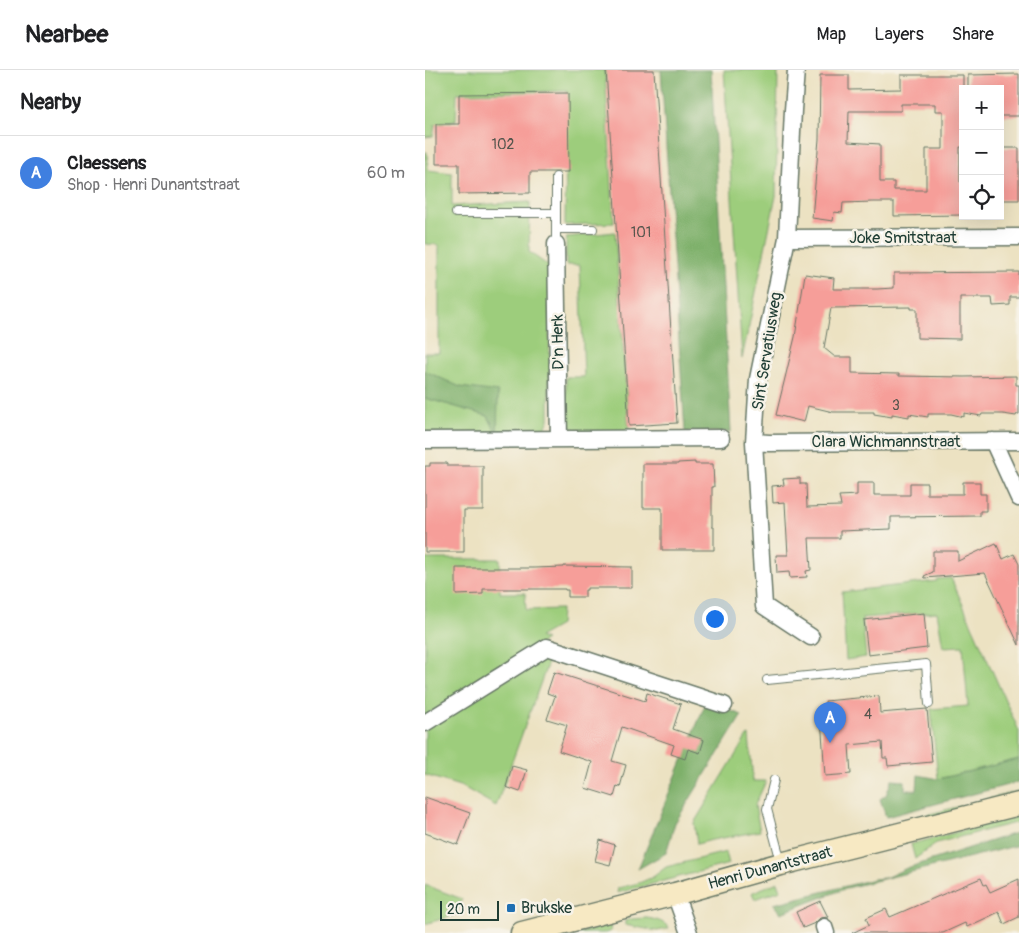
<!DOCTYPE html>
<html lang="en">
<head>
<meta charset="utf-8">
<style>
	body { margin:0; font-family:Pangolin,sans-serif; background:#f6f6f6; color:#202124 }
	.controls { position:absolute; right:15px; top:15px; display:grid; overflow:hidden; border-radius:0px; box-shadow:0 5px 20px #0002 }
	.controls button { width:45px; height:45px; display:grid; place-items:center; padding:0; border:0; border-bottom:1px solid #e0e0e0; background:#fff; color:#202124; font:25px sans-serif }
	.scale { position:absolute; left:15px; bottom:12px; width:59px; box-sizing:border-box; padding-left:5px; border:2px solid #1f3d34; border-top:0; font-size:14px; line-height:18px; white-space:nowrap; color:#1f3d34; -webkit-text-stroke:4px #f7f3e8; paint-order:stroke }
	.you { position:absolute; left:289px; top:548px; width:18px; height:18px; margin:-12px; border:4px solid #fff; border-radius:50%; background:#1a73e8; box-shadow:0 0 0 8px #1a73e833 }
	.badge { display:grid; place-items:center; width:32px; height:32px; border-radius:50%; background:#d93025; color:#fff; font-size:16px; font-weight:700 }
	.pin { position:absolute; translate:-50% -41px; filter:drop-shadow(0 1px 2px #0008) }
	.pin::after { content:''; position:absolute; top:26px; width:18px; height:15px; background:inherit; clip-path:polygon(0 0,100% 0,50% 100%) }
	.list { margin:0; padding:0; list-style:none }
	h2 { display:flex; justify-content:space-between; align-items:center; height:65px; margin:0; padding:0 20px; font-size:21px }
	h2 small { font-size:16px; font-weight:400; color:#757577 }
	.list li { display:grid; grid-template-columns:32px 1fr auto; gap:15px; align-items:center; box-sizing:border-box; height:75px; padding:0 20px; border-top:1px solid #e0e0e0 }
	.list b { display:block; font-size:19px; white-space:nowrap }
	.list p { margin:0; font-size:16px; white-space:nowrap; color:#757577 }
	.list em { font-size:16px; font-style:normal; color:#757577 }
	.icon { flex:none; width:28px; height:28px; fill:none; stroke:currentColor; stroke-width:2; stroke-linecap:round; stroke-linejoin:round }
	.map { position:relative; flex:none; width:594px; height:863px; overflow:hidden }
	header { display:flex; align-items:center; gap:30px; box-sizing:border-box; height:70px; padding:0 25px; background:#fff; border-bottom:1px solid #e0e0e0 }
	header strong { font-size:24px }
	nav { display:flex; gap:28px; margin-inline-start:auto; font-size:18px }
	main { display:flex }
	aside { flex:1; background:#fff }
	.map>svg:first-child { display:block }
	.green { fill:#9dcd7b; stroke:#5e8558 }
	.forest { fill:#7eb06b; stroke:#4e7650 }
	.building { fill:#f69e99; fill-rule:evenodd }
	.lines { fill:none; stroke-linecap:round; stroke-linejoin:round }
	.lane-casing { stroke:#677766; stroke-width:10 }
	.street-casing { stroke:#677766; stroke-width:19 }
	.secondary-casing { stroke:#677766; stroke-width:25 }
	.lane { stroke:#fff; stroke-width:8 }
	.street { stroke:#fff; stroke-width:16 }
	.secondary { stroke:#f7e9c3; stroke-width:22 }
	.poi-dot { fill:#1f6fb2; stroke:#f7f3e8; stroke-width:2 }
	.labels { text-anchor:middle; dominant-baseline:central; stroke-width:5; stroke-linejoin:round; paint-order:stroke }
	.number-label { font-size:14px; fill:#55554d }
	.street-label { font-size:16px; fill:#1f3d34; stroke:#f7f3e8 }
	.poi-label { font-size:16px; fill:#1f3d34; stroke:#f7f3e8; text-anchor:start }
</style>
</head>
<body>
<header>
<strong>Nearbee</strong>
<nav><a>Map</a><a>Layers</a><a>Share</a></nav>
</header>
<main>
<aside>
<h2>Nearby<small></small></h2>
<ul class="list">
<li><span class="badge" style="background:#3f7fe0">A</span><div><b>Claessens</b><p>Shop · Henri Dunantstraat</p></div><em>60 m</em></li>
</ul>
</aside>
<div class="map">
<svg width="594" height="863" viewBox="0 0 594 863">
	<rect width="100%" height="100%" fill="#f7f3e8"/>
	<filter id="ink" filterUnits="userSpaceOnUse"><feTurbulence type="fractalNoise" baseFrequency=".02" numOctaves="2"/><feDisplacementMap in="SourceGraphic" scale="10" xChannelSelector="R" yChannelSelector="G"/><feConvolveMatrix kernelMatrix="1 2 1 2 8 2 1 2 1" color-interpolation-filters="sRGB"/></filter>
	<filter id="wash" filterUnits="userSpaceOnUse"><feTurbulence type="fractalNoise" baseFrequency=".0096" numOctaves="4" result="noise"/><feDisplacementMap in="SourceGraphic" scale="20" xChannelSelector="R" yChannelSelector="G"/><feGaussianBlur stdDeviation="1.12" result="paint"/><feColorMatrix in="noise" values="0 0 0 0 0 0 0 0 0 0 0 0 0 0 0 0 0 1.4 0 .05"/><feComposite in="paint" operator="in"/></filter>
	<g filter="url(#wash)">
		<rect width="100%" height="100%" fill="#ece2c2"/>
		<path class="green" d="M0 0H236L180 1 189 153 140 155 142 21 32 23 31 50 10 55 8 66 0 67Z
			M299 0H353L351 126 317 289Z
			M0 82H2L3 100 27 103V136L105 132 104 182 125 197 124 350 119 360 109 365 0 363V328L63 346 72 363 73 323 35 317 0 301V283H14V175L0 174Z
			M190 162 204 363H156L146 357 141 346V307H159L155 195H141V174L142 167Z
			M0 489H75V523H100L101 540 136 539 135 555 114 567 121 570 0 646Z
			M526 508 594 661V689L513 709 506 639 543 636 538 576 518 577 512 542 437 548 441 587 421 590 417 522 512 511V509Z
			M123 585 125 587 71 736 38 717 0 705V657Z
			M324 665 328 711H341L330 735 335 761 287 770 272 774 269 753 322 666Z
			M594 721V726L498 750 497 746Z
			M594 746V752L511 773 490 789 486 774Z
			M301 782 304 794 192 823 193 818 214 813 228 807 241 797Z
			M353 812 356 820 330 829 327 823 328 822Z
			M0 815 37 829 30 845 0 854Z
			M221 848C229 849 239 851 244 858L242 859 232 861 200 855V851L207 849Z
			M185 855 186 861 180 863H152Z"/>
		<path class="forest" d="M236 0H286L306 362H260Z
			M0 301 35 317 73 322 72 364 63 346 0 328Z
			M281 632 317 645 250 753 241 783 213 799Z
			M594 689V712L461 747 455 729 461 725 467 710 480 711V720H492L493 705 514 709Z
			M594 762V775L422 818 356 843 349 834 449 809 460 808 482 798Z"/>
		<g id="blocks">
			<path class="building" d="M181 0H229L252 353 204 356Z
				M594 4V46H575V19H543V5Z
				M395 5H424V20L476 19V5H538V77H535V112H538V145L469 146V132H447L418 133 417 143 409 142 408 151 387 148 394 69ZM476 34H510V41H518V79H501V120H469V112H455V74L423 72 424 41H476Z
				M143 23 144 102H105V123L34 124V94H11V54H34V24Z
				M575 78H594V130H575Z
				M594 202V227H585V235L568 236 567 228H535V269L492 268V239H486V237L406 238 399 278 410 287H427V303L474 304V306L539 307 591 306V315H594V344H592L591 346 578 344H557L556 346 539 343V347L526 344H503V347L484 344V347L467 344V347L449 344V342H408L383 336 379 352 351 345 370 267 380 204 409 208 408 219H452L469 218V203Z
				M270 392V394H288L289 417H287V457H289V480H237V438H218V394H253V393Z
				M5 393H22V396H58V440H39V482H0V396H5Z
				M375 408V414H381L382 437 416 436 414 426 432 425V413H449V425H485V413H502V424H538V412H555V424H561V441H555V446L466 447V459L415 461V468H384L386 500 381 501 382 507 365 508 364 502 352 503 351 485H363L361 451 360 432 348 433 347 416 359 415 358 409Z
				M571 473 578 489 589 484 594 494V575L560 503 500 508 499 506 508 502V481H533V491Z
				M139 496 207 497V518H162V520H160V527H143V520H140V519H58V524L31 525V498H109L139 497Z
				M499 543 502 578 443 585 439 550Z
				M129 602 220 631 222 623 256 634 248 659 279 670 275 683 263 679 260 689 246 684 249 675 197 657 187 691 201 695 195 717 192 716 189 727 160 718 167 692 134 681 142 655 122 649 130 626 122 623Z
				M454 626 455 643 502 639 507 692 463 696 462 688H458L457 672 424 675 426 704 400 706 396 648H402L400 631Z
				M87 696 102 700 95 722 81 717Z
				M0 727 45 743 33 775 0 763Z
				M175 770 190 775 185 795 170 791Z
				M556 808 559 815 561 814 565 822 594 809V847L579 854 574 842 542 857 540 853 518 863H427L444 855 441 848 461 839 465 847Z
				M395 831 403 847 395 848 390 853 378 858 371 842Z"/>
		</g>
	</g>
	<g filter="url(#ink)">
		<use href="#blocks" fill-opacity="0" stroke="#677766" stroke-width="1"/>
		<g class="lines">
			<defs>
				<path id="lane" d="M31 143H131
					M131 159H168
					M131 174V107
					M342 610 501 594 504 634
					M349 710 342 739 356 792"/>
				<path id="street" d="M371 0 368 40 362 168 333 309 329 372 339 536 386 567
					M362 168 594 167
					M131 174 134 369
					M0 370 296 368
					M568 371 594 428
					M329 372 344 373 594 371
					M0 653 122 577 299 635
					M250 824 264 863
					M399 857 401 863"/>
				<path id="secondary" d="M97 863 250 824 356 794 594 734"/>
			</defs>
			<use href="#lane" class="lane-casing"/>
			<use href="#street" class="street-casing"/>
			<use href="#secondary" class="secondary-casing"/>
			<use href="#lane" class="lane"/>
			<use href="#street" class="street"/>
			<use href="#secondary" class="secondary"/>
		</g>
	</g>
	<rect class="poi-dot" x="81" y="833" width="10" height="10" rx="2.5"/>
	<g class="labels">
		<g class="number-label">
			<text x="78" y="74">102</text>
			<text x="216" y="162">101</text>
			<text x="471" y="335">3</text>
			<text x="443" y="644">4</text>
		</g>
		<g class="street-label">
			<text x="478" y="168">Joke Smitstraat</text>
			<text transform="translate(133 272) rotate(-91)">D'n Herk</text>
			<text transform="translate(342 281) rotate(-81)">Sint Servatiusweg</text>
			<text x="461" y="372">Clara Wichmannstraat</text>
			<text transform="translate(345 798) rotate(-15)">Henri Dunantstraat</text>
		</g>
		<g class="poi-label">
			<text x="96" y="838">Brukske</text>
		</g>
	</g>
</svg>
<div class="controls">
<button>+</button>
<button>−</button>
<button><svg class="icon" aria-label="locate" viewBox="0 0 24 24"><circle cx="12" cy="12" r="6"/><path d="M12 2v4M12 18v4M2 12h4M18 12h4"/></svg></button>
</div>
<div class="scale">20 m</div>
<div class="you"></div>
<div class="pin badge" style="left:405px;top:673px;background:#3f7fe0">A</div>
</div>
</main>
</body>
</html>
